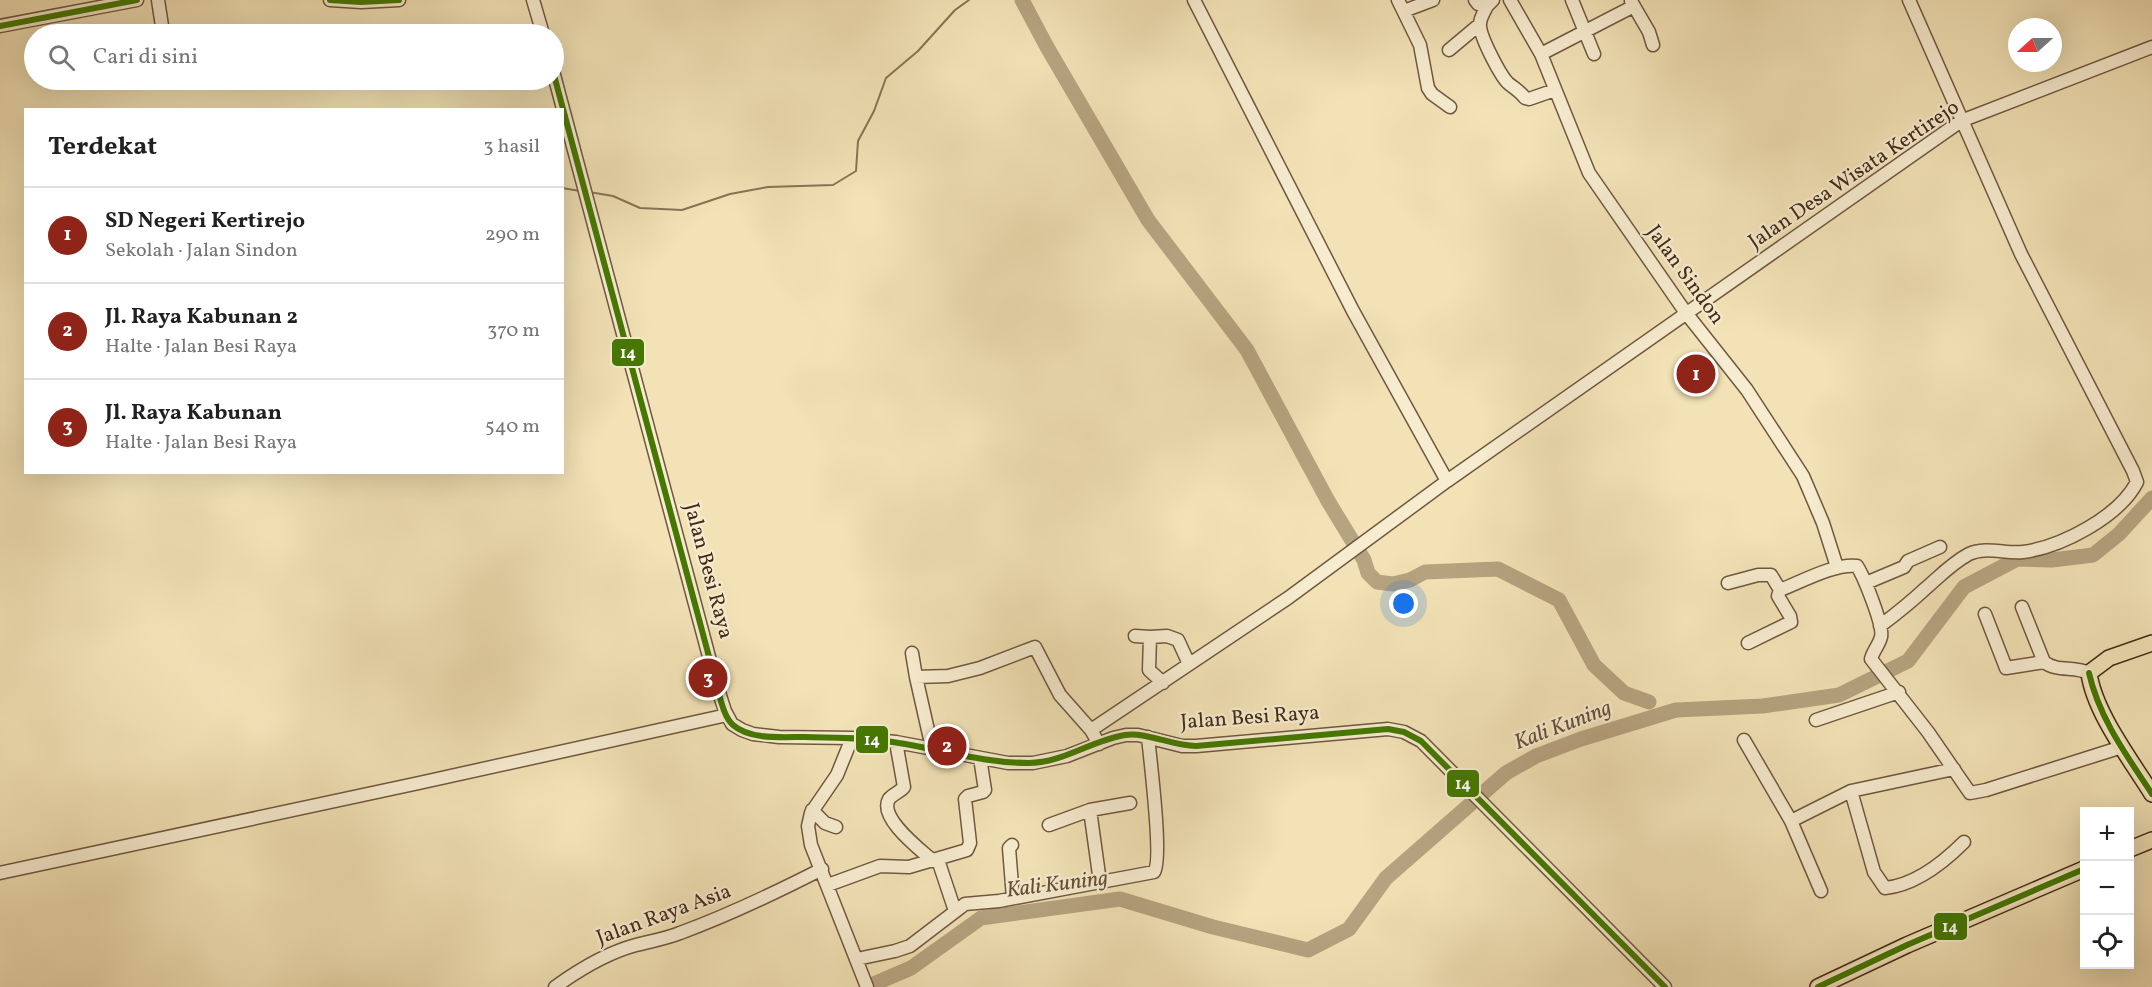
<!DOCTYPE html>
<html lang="id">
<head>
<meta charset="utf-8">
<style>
	body { margin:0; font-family:Vollkorn,serif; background:#f2f2f2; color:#202124 }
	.controls { position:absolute; right:18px; bottom:18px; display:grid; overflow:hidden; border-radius:0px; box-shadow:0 6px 24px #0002 }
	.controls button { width:54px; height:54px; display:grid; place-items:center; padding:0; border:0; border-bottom:2px solid #e0e0e0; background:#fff; color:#202124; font:30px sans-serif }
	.compass { position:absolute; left:2008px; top:18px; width:54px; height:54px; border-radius:50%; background:#fff; box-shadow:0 6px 24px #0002; rotate:249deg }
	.you { position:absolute; left:1404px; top:604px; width:21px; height:21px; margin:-15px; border:4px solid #fff; border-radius:50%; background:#1a73e8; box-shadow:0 0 0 9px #1a73e833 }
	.badge { display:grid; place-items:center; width:39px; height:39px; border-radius:50%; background:#8f2418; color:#fff; font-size:20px; font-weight:700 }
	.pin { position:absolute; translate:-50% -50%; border:3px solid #fff; box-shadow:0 2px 6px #0006 }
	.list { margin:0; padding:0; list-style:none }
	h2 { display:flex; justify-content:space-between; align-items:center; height:78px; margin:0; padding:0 24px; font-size:26px }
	h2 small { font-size:20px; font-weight:400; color:#757577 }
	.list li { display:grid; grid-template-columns:39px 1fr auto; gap:18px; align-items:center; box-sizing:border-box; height:96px; padding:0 24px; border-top:2px solid #e0e0e0 }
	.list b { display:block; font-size:22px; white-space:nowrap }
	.list p { margin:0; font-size:20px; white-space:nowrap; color:#757577 }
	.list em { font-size:20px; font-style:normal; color:#757577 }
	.icon { flex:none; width:33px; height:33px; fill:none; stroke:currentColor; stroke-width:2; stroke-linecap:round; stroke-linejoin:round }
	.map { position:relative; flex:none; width:2152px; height:987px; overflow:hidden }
	.search { position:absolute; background:#fff; box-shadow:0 6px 24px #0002; left:24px; top:24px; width:540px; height:66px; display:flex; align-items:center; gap:15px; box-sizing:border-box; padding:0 21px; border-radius:33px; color:#757577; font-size:22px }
	.panel { position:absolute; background:#fff; box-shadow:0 6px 24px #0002; left:24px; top:108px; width:540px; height:366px; border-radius:0px }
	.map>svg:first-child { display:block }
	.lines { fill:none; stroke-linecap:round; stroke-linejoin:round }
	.stream { stroke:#887356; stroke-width:2 }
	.river { stroke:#b6a380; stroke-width:15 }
	.minor-casing { stroke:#6f5840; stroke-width:15 }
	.major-casing { stroke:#432a18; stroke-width:18 }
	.minor { stroke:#f7ecd0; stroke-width:12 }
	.major { stroke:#f2e2b6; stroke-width:15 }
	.bus-1-casing { stroke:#f7ecd0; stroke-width:10 }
	.bus-1 { stroke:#447800; stroke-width:6 }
	.labels { text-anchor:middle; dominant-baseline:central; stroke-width:4.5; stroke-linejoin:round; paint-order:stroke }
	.street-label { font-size:21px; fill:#432a18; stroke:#f7ecd0 }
	.water-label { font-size:22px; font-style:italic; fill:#664e37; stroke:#f7ecd0 }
	.line-badge { stroke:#f7ecd0; stroke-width:2 }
	.badge-label { font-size:16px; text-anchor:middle; font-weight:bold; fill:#fff }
</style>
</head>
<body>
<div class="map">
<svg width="2152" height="987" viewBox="0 0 2152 987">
	<rect width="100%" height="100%" fill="#f2e2b6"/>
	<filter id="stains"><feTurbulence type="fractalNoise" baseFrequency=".00333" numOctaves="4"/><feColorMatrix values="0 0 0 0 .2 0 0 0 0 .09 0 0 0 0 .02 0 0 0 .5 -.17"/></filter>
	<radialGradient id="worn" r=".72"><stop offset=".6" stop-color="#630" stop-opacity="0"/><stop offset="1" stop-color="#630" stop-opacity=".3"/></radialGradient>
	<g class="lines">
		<path class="stream" d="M562 188 580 191
			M589 192 613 196 640 208 682 210 730 194 768 187 833 185 856 171 858 141 874 111 886 78 918 51 955 10 969 0"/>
		<path class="river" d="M1022 0 1047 47 1148 220 1247 350 1328 501 1364 560 1368 573 1377 582 1393 584 1410 580 1425 572 1498 569 1559 600 1594 665 1624 693 1649 702
			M867 987 911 968 981 918 1120 899 1213 927 1308 950 1349 929 1386 878 1506 773 1536 756 1581 739 1676 710 1763 706 1839 695 1908 661 1964 587 2017 559 2052 560 2093 555 2119 534 2152 498"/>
		<defs>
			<path id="minor" d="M158 0 162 26
				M330 0 361 2 399 0
				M533 0 543 34
				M1194 0 1353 311 1447 481
				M1398 0 1420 45 1428 88 1432 94 1450 107
				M1475 0 1478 4 1487 6 1493 0
				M1510 0 1541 54 1589 173 1686 313 1747 390 1803 476 1823 523 1837 567
				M1572 0 1594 54
				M1631 1 1649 32 1653 45
				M1487 6C1484 12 1480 18 1480 24 1479 35 1500 75 1508 83 1514 88 1520 91 1525 98L1529 99 1555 90
				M1404 11 1433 0
				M0 26 137 0
				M1449 50 1480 24
				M1541 54 1634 6
				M554 75 716 683 725 711 732 724 742 730 753 734 779 737 852 738 896 742 1008 763H1033L1067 756 1113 738 1126 735H1138L1182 746H1196L1388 729 1404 732 1421 741 1665 987
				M1728 583 1758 575H1771L1780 590 1778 596 1790 616 1791 622 1748 643
				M1866 583 1904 567 1908 561 1940 547
				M1780 590C1801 582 1835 563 1857 566 1864 577 1884 626 1881 637 1879 645 1873 651 1871 659L1928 732 1970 793 1986 790 2122 747
				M2022 607 2044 662C2057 672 2074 666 2089 673
				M1985 614 2006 668 2044 662
				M1880 626C1896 614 1911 602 1926 588 1940 576 1952 563 1969 554 1985 546 2006 554 2023 552 2061 547 2119 517 2137 482L2133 471 2021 254 1909 0
				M1135 636 1150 637 1149 670 1163 683
				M1150 637 1167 636 1178 640 1189 664
				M912 653 916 677 948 676 980 668 1035 647 1060 695 1091 730
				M916 677 932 748
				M1816 720 1899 692
				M852 738 837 775 811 813 808 826 811 845 867 987
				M1744 740 1791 821 1821 891
				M896 742 904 787C900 792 893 794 889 799 878 818 921 850 933 861
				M1099 744 1091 730 1288 598 1447 481 1961 121 2152 47
				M1851 791 1874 872 1885 888C1916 885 1943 863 1964 842
				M812 810 825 823 836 827
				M1791 821 1851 791 1954 769
				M1049 825 1090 810
				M1012 845 1009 848 1013 898
				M938 860 955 911
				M0 873 419 783 727 715
				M1100 882 1090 810 1130 803
				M828 885 880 866 909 867 967 850 970 843 965 799 968 796 983 792 985 790 980 758
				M857 959 895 951 910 946 965 904 999 901 1154 872C1163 860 1150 758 1148 737
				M555 987C580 969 606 953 636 945 651 941 665 939 680 933 729 915 775 893 822 869"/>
			<path id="major" d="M2152 643 2109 658 2089 673C2094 712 2131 760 2152 794
				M2130 849 2152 840
				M1818 987 1907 945 2084 869"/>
		</defs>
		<use href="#minor" class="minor-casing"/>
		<use href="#major" class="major-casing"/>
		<use href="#minor" class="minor"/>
		<use href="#major" class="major"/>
		<defs>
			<path id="bus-1" d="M330 0 361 2 399 0
				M0 26 137 0
				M554 75 716 683C720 696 723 716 733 725 750 740 782 737 804 737 835 738 868 737 899 743 942 750 985 763 1029 763 1063 763 1092 740 1125 735 1148 732 1172 746 1196 746L1388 729 1404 732 1421 741 1665 987
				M2089 673C2099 718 2127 756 2152 794
				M1818 987 1907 945 2084 869"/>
		</defs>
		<use href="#bus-1" class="bus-1-casing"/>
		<use href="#bus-1" class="bus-1"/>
	</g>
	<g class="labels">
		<g class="street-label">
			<text transform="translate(1854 175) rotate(-34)">Jalan Desa Wisata Kertirejo</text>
			<text transform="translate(1685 275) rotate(54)">Jalan Sindon</text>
			<text transform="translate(708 571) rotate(75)">Jalan Besi Raya</text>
			<text transform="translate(1250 718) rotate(-4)">Jalan Besi Raya</text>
			<text transform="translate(664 915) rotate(-20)">Jalan Raya Asia</text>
		</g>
		<g class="water-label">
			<text transform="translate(1563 726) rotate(-21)">Kali Kuning</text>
			<text transform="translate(1057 885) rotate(-7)">Kali Kuning</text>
		</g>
	</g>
	<g class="line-badge">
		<rect x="611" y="338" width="34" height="29" rx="6" fill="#447800"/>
		<rect x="855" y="725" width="34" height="29" rx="6" fill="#447800"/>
		<rect x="1446" y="769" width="34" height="29" rx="6" fill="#447800"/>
		<rect x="1933" y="912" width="35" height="29" rx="6" fill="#447800"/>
	</g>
	<g class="badge-label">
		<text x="628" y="358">14</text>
		<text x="872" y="745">14</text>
		<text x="1463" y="789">14</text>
		<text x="1950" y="932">14</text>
	</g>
	<rect width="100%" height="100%" filter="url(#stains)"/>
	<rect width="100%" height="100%" fill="url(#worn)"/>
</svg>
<div class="controls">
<button>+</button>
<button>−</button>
<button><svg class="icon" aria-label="locate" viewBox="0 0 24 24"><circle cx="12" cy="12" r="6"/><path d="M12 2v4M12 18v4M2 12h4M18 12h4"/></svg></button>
</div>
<svg class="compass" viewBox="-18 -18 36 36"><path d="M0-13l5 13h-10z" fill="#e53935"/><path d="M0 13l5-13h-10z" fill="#757577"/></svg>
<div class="you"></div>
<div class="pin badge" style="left:1696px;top:374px">1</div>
<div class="pin badge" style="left:947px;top:746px">2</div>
<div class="pin badge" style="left:708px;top:678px">3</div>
<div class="search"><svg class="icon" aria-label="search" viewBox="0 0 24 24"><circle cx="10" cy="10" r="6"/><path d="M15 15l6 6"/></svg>Cari di sini</div>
<section class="panel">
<h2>Terdekat<small>3 hasil</small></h2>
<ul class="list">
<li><span class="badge">1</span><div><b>SD Negeri Kertirejo</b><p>Sekolah · Jalan Sindon</p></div><em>290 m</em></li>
<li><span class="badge">2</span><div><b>Jl. Raya Kabunan 2</b><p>Halte · Jalan Besi Raya</p></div><em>370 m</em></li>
<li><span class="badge">3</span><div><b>Jl. Raya Kabunan</b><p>Halte · Jalan Besi Raya</p></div><em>540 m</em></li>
</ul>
</section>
</div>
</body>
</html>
